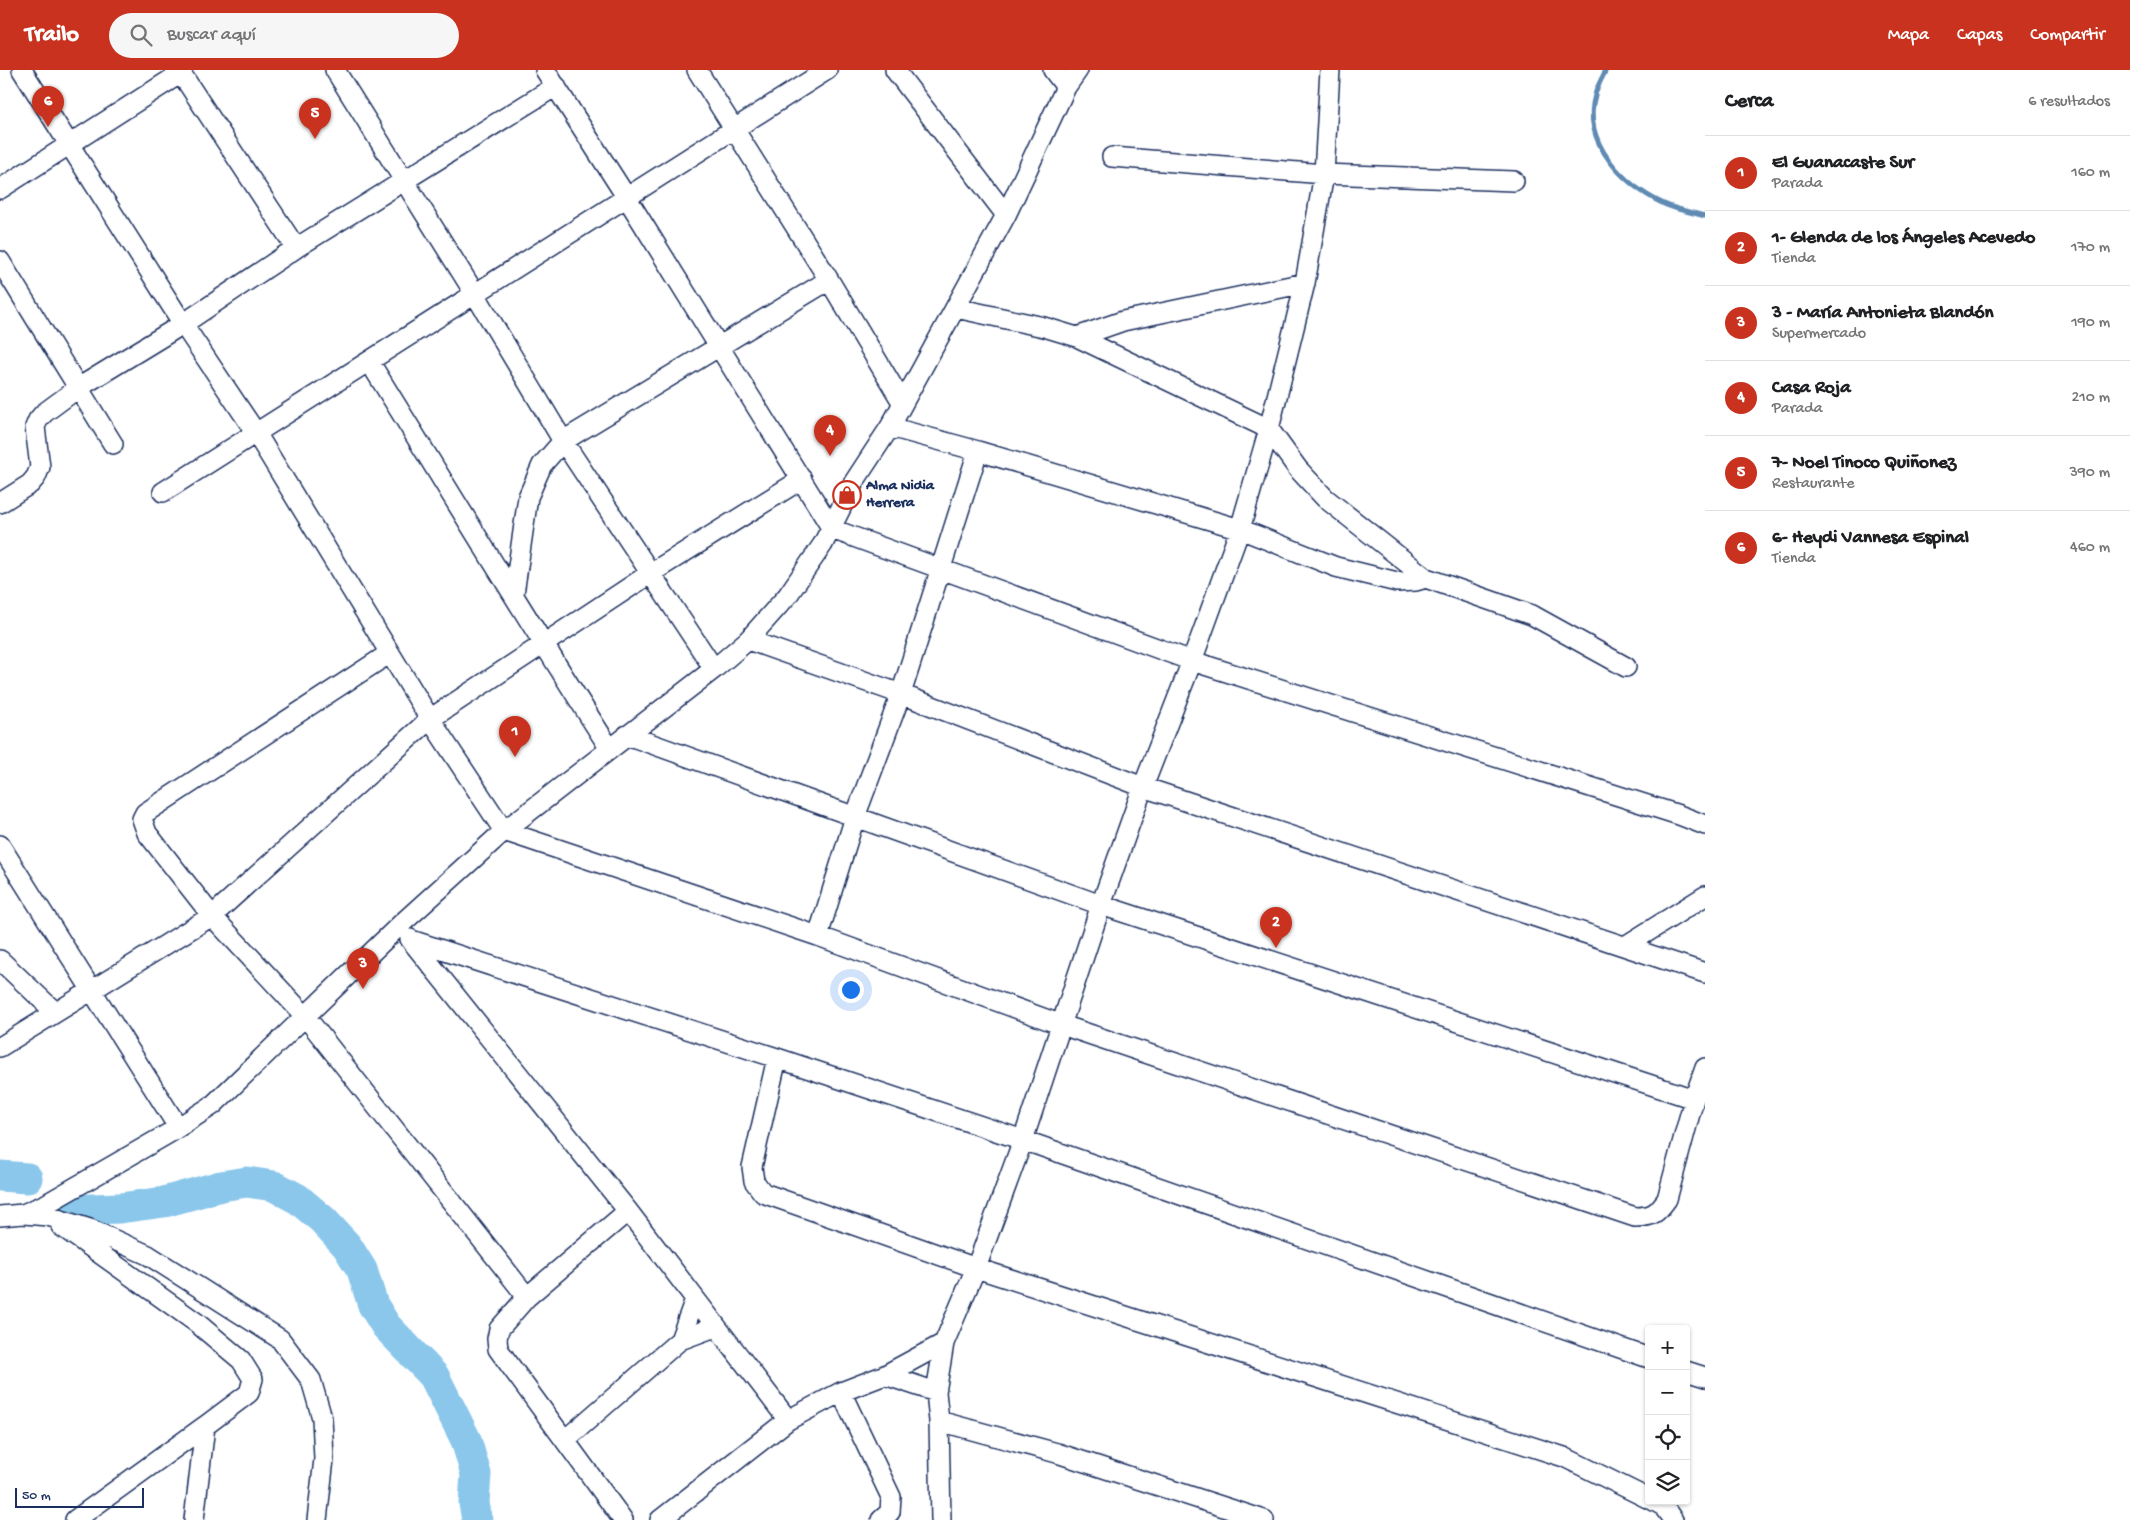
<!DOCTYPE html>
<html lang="es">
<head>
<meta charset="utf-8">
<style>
	body { margin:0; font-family:"Gochi Hand",sans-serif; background:#f6f6f6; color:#202124 }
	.controls { position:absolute; right:15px; bottom:15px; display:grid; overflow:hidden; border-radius:5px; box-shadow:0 1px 4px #0004 }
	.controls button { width:45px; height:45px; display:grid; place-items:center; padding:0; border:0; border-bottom:1px solid #e0e0e0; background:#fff; color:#202124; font:25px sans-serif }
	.scale { position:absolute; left:15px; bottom:12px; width:129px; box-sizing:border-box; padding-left:5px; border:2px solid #1b2f5e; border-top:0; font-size:14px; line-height:18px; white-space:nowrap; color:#1b2f5e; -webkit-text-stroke:4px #fff; paint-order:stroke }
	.you { position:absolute; left:850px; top:919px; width:18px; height:18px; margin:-12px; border:4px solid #fff; border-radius:50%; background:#1a73e8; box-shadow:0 0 0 8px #1a73e833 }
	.badge { display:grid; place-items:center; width:32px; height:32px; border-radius:50%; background:#c8321e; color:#fff; font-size:16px; font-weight:700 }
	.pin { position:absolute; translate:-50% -41px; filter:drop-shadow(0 1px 2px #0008) }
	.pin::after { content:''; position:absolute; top:26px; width:18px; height:15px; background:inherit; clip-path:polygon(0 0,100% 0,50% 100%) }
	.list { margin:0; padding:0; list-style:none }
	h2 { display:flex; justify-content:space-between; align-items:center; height:65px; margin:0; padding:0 20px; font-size:21px }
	h2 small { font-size:16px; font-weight:400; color:#757577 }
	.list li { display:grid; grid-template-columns:32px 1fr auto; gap:15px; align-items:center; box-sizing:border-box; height:75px; padding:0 20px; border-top:1px solid #e0e0e0 }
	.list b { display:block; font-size:19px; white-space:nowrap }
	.list p { margin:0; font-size:16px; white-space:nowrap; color:#757577 }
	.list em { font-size:16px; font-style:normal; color:#757577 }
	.icon { flex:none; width:28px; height:28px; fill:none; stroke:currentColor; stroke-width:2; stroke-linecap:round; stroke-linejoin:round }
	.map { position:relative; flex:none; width:1705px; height:1450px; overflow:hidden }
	header { display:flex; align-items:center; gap:30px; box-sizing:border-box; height:70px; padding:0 25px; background:#c8321e; color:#fff }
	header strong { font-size:24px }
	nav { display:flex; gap:28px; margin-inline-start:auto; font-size:18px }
	.search { width:350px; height:45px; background:#f6f6f6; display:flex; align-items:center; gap:12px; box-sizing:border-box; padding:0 18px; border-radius:28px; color:#757577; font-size:19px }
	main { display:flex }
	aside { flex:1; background:#fff }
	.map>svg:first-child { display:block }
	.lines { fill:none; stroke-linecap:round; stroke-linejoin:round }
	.stream { stroke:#5e8ab3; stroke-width:5 }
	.river { stroke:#8bc7eb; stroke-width:31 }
	.street-casing { stroke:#1b2f5e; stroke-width:22 }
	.street { stroke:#fff; stroke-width:19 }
	.labels { text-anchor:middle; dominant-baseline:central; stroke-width:4; stroke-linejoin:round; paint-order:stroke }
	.poi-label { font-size:15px; font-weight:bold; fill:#1b2f5e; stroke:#fff; text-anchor:start }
</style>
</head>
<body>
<header>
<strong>Trailo</strong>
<div class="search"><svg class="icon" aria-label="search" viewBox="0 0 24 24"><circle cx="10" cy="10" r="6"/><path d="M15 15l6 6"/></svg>Buscar aquí</div>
<nav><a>Mapa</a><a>Capas</a><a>Compartir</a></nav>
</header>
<main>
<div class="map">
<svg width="1705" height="1450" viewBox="0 0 1705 1450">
	<rect width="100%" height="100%" fill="#fff"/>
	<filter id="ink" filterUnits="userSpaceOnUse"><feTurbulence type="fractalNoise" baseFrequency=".02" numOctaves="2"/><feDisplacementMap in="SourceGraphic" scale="10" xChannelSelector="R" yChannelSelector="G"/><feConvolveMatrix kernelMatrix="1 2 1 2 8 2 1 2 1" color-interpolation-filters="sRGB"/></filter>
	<g filter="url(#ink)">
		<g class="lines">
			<path class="stream" d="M1606 0C1602 8 1597 16 1595 25 1581 73 1624 115 1664 134 1677 140 1691 142 1705 146"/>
			<path class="river" d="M0 1106 27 1108
				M65 1140 120 1138 164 1132 221 1116 247 1112 274 1116 298 1129 323 1150 347 1176 362 1200 373 1235 386 1256 434 1306 466 1370 476 1404 474 1433 477 1450"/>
			<defs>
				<path id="street" d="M22 0 183 254 256 363 430 649 504 761 818 866 1062 955 1635 1147C1653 1147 1657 1143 1667 1129L1694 1029 1705 998
					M179 0 296 178
					M335 0 475 224 563 371 714 599
					M545 0 627 128 832 459 1192 591 1679 745 1705 755
					M697 0 829 210 902 332
					M895 0 1006 145
					M1053 0 1066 17
					M1330 0 1324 104 1305 213 1269 359 1298 399 1325 428 1426 508
					M1112 87 1324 104 1514 111
					M0 119 181 3
					M0 191 113 374
					M1077 267 1123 251 1305 213
					M369 291C449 420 528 551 610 679
					M890 357 978 381 1240 459 1336 497 1397 512 1416 511 1426 508 1532 545 1626 597
					M163 422 827 0
					M0 433 30 414 36 407 40 397 35 357 38 350 44 343 78 318 183 254 296 178 556 16
					M514 524 528 427 542 395 563 371 829 210
					M748 570 901 624 1143 717 1705 903
					M627 665 1101 835 1694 1029
					M0 775 178 1057
					M818 866 855 747 901 624 978 381
					M410 869 628 1141 788 1350 660 1450
					M411 870 777 988 1023 1070 1649 1288
					M1625 876 1705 826
					M0 890 55 942
					M0 977 212 846 147 763 142 749 145 743 390 583
					M777 988 752 1097 754 1111 763 1123 976 1198 1564 1387 1649 1429
					M24 1144 48 1146 90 1159 148 1185 280 1269 311 1310 322 1348 324 1389 317 1450
					M0 1146 23 1144 46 1134 171 1062 213 1035 400 855 504 761 714 599 748 570 788 525 823 474 854 412 890 357 1006 145 1066 17 1078 0
					M61 1156 197 1253 241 1290 253 1309 249 1323 205 1356 194 1450
					M527 1227 305 946 212 846 430 649 651 503 802 409
					M680 1270 695 1229
					M944 1273 936 1322 939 1351 1057 1383 1264 1450
					M1686 1301 1705 1307
					M885 1305 936 1322
					M841 1322 891 1427 890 1442 881 1450
					M788 1350 841 1322 885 1305 944 1273 976 1198 1023 1070 1101 835 1143 717 1192 591 1240 459 1269 359 1077 267 1044 257 956 238
					M939 1351 941 1450
					M565 1370 680 1270 715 1257
					M1654 1431 1663 1436 1673 1450
					M75 1450 205 1356
					M623 1450 498 1279 497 1269 499 1259 527 1227 628 1141"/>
			</defs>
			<use href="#street" class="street-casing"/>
			<use href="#street" class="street"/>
		</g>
	</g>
	<defs>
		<symbol id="shop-ring" viewBox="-11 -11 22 22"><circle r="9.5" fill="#fff" stroke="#c8321e" stroke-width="1.5"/><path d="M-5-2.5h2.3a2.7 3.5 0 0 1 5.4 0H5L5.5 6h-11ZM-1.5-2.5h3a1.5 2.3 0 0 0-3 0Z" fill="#c8321e"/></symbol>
	</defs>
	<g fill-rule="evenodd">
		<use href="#shop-ring" x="831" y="409" width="32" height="32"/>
	</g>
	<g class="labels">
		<g class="poi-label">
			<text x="866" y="416">Alma Nidia<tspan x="866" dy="17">Herrera</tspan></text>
		</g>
	</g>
</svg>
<div class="controls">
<button>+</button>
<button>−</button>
<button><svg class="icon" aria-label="locate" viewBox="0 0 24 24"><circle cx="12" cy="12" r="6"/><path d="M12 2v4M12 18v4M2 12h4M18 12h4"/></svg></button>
<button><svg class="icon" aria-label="layers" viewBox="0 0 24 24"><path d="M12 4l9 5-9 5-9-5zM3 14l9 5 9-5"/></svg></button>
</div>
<div class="scale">50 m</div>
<div class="you"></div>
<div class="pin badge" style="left:515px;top:687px">1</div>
<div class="pin badge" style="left:1276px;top:878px">2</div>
<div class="pin badge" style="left:363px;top:919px">3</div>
<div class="pin badge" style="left:830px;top:386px">4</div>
<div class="pin badge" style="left:315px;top:69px">5</div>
<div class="pin badge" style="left:48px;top:57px">6</div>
</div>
<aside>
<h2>Cerca<small>6 resultados</small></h2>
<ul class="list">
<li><span class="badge">1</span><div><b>El Guanacaste Sur</b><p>Parada</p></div><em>160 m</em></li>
<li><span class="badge">2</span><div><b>1- Glenda de los Ángeles Acevedo</b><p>Tienda</p></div><em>170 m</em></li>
<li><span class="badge">3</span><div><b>3 - María Antonieta Blandón</b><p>Supermercado</p></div><em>190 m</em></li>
<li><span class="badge">4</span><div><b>Casa Roja</b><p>Parada</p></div><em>210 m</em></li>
<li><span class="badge">5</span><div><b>7- Noel Tinoco Quiñonez</b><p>Restaurante</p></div><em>390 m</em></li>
<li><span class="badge">6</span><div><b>6- Heydi Vannesa Espinal</b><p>Tienda</p></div><em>460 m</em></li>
</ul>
</aside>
</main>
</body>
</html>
